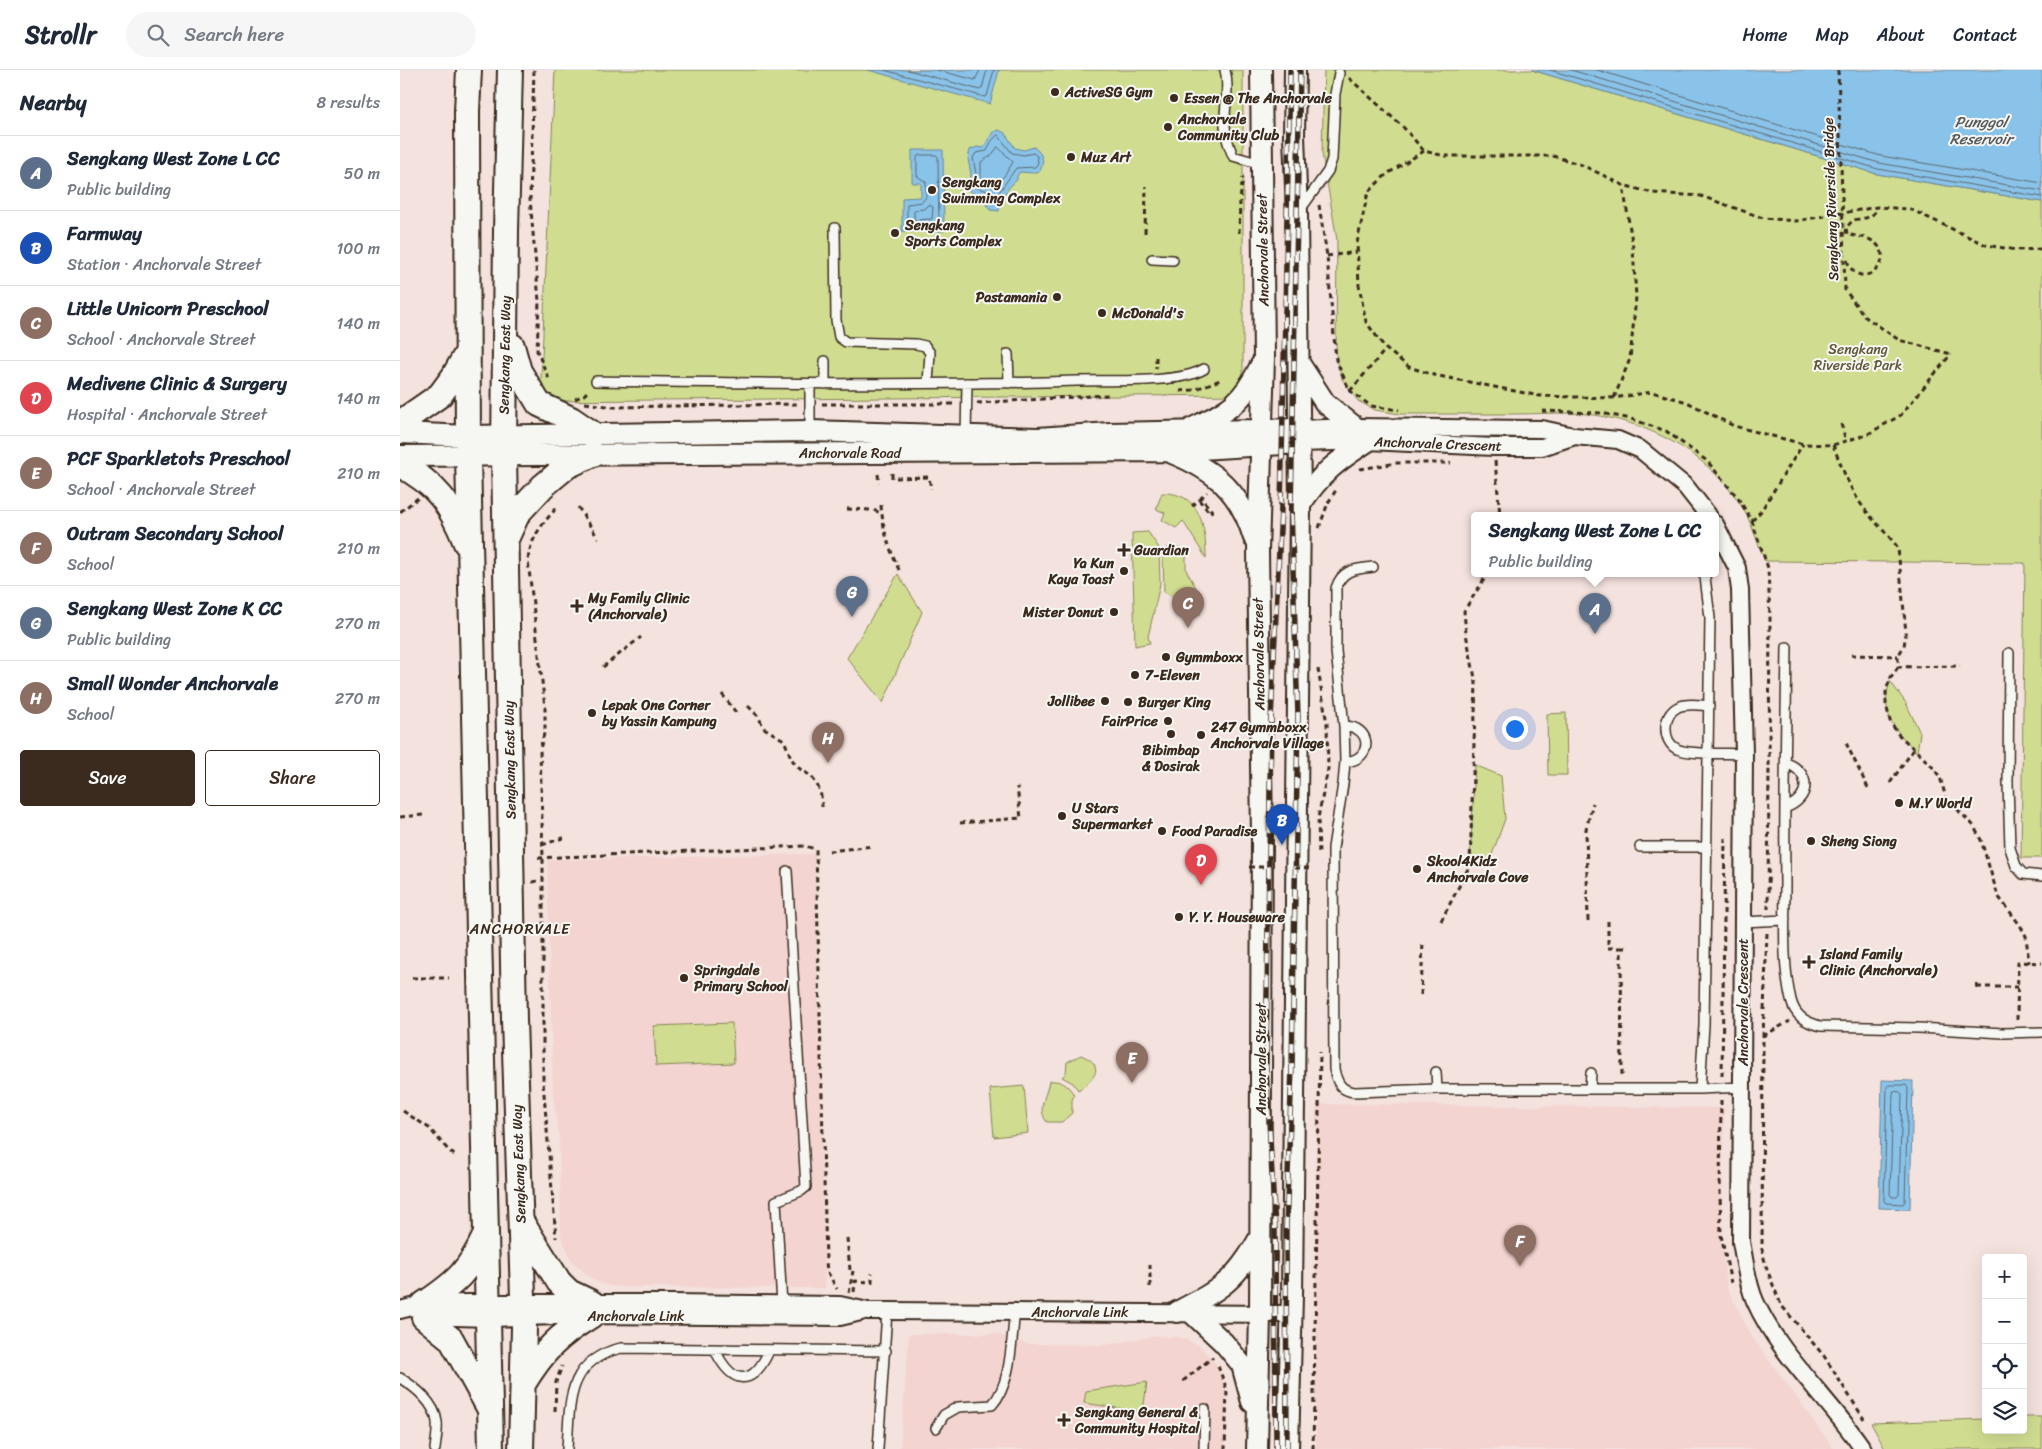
<!DOCTYPE html>
<html lang="en">
<head>
<meta charset="utf-8">
<style>
	body { margin:0; font-family:Sriracha,sans-serif; background:#f6f6f7; color:#1f2937 }
	.controls { position:absolute; right:15px; bottom:15px; display:grid; overflow:hidden; border-radius:5px; box-shadow:0 5px 20px #0002 }
	.controls button { width:45px; height:45px; display:grid; place-items:center; padding:0; border:0; border-bottom:1px solid #e0e1e3; background:#fff; color:#1f2937; font:25px sans-serif }
	.you { position:absolute; left:1114px; top:658px; width:18px; height:18px; margin:-12px; border:4px solid #fff; border-radius:50%; background:#1a73e8; box-shadow:0 0 0 8px #1a73e833 }
	.badge { display:grid; place-items:center; width:32px; height:32px; border-radius:50%; background:#3b2a1e; color:#fff; font-size:16px; font-weight:700 }
	.pin { position:absolute; translate:-50% -41px; filter:drop-shadow(0 1px 2px #0008) }
	.pin::after { content:''; position:absolute; top:26px; width:18px; height:15px; background:inherit; clip-path:polygon(0 0,100% 0,50% 100%) }
	.popup { position:absolute; left:1071px; top:442px; width:248px; height:65px; box-sizing:border-box; display:grid; place-content:center; border-radius:5px; background:#fff; filter:drop-shadow(0 1px 4px #0005); font-size:16px; white-space:nowrap; color:#747a83 }
	.popup b { font-size:19px; color:#1f2937 }
	.popup::after { content:''; position:absolute; left:50%; top:100%; margin-left:-10px; border:10px solid transparent; border-top-color:#fff }
	.list { margin:0; padding:0; list-style:none }
	h2 { display:flex; justify-content:space-between; align-items:center; height:65px; margin:0; padding:0 20px; font-size:21px }
	h2 small { font-size:16px; font-weight:400; color:#747a83 }
	.list li { display:grid; grid-template-columns:32px 1fr auto; gap:15px; align-items:center; box-sizing:border-box; height:75px; padding:0 20px; border-top:1px solid #e0e1e3 }
	.list b { display:block; font-size:19px; white-space:nowrap }
	.list p { margin:0; font-size:16px; white-space:nowrap; color:#747a83 }
	.list em { font-size:16px; font-style:normal; color:#747a83 }
	.actions { display:flex; gap:10px; padding:15px 20px }
	.actions a { flex:1; padding:11px 0; border:1px solid #3b2a1e; border-radius:5px; text-align:center; font-size:18px; color:#3b2a1e }
	.actions .main { background:#3b2a1e; color:#fff }
	.icon { flex:none; width:28px; height:28px; fill:none; stroke:currentColor; stroke-width:2; stroke-linecap:round; stroke-linejoin:round }
	.map { position:relative; flex:none; width:1642px; height:1379px; overflow:hidden }
	header { display:flex; align-items:center; gap:30px; box-sizing:border-box; height:70px; padding:0 25px; background:#fff; border-bottom:1px solid #e0e1e3 }
	header strong { font-size:24px }
	nav { display:flex; gap:28px; margin-inline-start:auto; font-size:18px }
	.search { width:350px; height:45px; background:#f6f6f7; display:flex; align-items:center; gap:12px; box-sizing:border-box; padding:0 18px; border-radius:28px; color:#747a83; font-size:19px }
	main { display:flex }
	aside { flex:1; background:#fff }
	.map>svg:first-child { display:block }
	.built { fill:#f3d4d0 }
	.green { fill:#d0dd90; stroke:#868457 }
	.water { fill:#8ac3e9; stroke:#6a8698 }
	.lines { fill:none; stroke-linecap:round; stroke-linejoin:round }
	.shore { stroke:#5b676f; stroke-width:1 }
	.service-casing { stroke:#3b2a1e; stroke-width:12 }
	.minor-casing { stroke:#3b2a1e; stroke-width:20 }
	.tertiary-casing { stroke:#3b2a1e; stroke-width:24 }
	.secondary-casing { stroke:#3b2a1e; stroke-width:28 }
	.path { stroke:#3b2a1e; stroke-width:3; stroke-dasharray:5 4; stroke-linecap:butt }
	.service { stroke:#f6f6f2; stroke-width:9 }
	.minor { stroke:#f6f6f2; stroke-width:16 }
	.tertiary { stroke:#f6f6f2; stroke-width:20 }
	.secondary { stroke:#f6f6f2; stroke-width:24 }
	.rail-casing { stroke:#3b2a1e; stroke-width:5.5 }
	.rail { stroke:#f6f6f2; stroke-width:4; stroke-dasharray:11; stroke-linecap:butt }
	.path-bridge { stroke:#3b2a1e; stroke-width:3; stroke-dasharray:5 4; stroke-linecap:butt }
	.poi-dot { fill:#3b2a1e; stroke:#f6f6f2; stroke-width:2 }
	.labels { text-anchor:middle; dominant-baseline:central; stroke-width:4; stroke-linejoin:round; paint-order:stroke }
	.poi-label { font-size:14px; font-weight:bold; fill:#3b2a1e; stroke:#f6f6f2; text-anchor:start }
	.street-label { font-size:14px; fill:#3b2a1e; stroke:#f6f6f2 }
	.park-label { font-size:14px; fill:#60573a; stroke:#f6f6f2 }
	.water-label { font-size:15px; font-style:italic; fill:#53585b; stroke:#f6f6f2 }
	.neighbourhood-label { font-size:15px; letter-spacing:1px; fill:#3b2a1e; stroke:#f6f6f2 }
</style>
</head>
<body>
<header>
<strong>Strollr</strong>
<div class="search"><svg class="icon" aria-label="search" viewBox="0 0 24 24"><circle cx="10" cy="10" r="6"/><path d="M15 15l6 6"/></svg>Search here</div>
<nav><a>Home</a><a>Map</a><a>About</a><a>Contact</a></nav>
</header>
<main>
<aside>
<h2>Nearby<small>8 results</small></h2>
<ul class="list">
<li><span class="badge" style="background:#5c6f8a">A</span><div><b>Sengkang West Zone L CC</b><p>Public building</p></div><em>50 m</em></li>
<li><span class="badge" style="background:#1a4fb4">B</span><div><b>Farmway</b><p>Station · Anchorvale Street</p></div><em>100 m</em></li>
<li><span class="badge" style="background:#8d6e63">C</span><div><b>Little Unicorn Preschool</b><p>School · Anchorvale Street</p></div><em>140 m</em></li>
<li><span class="badge" style="background:#e0444e">D</span><div><b>Medivene Clinic &amp; Surgery</b><p>Hospital · Anchorvale Street</p></div><em>140 m</em></li>
<li><span class="badge" style="background:#8d6e63">E</span><div><b>PCF Sparkletots Preschool</b><p>School · Anchorvale Street</p></div><em>210 m</em></li>
<li><span class="badge" style="background:#8d6e63">F</span><div><b>Outram Secondary School</b><p>School</p></div><em>210 m</em></li>
<li><span class="badge" style="background:#5c6f8a">G</span><div><b>Sengkang West Zone K CC</b><p>Public building</p></div><em>270 m</em></li>
<li><span class="badge" style="background:#8d6e63">H</span><div><b>Small Wonder Anchorvale</b><p>School</p></div><em>270 m</em></li>
</ul>
<div class="actions"><a class="main">Save</a><a>Share</a></div>
</aside>
<div class="map">
<svg width="1642" height="1379" viewBox="0 0 1642 1379">
	<rect width="100%" height="100%" fill="#f4e2de"/>
	<filter id="ink" filterUnits="userSpaceOnUse"><feTurbulence type="fractalNoise" baseFrequency=".02" numOctaves="2"/><feDisplacementMap in="SourceGraphic" scale="10" xChannelSelector="R" yChannelSelector="G"/><feConvolveMatrix kernelMatrix="1 2 1 2 8 2 1 2 1" color-interpolation-filters="sRGB"/></filter>
	<g filter="url(#ink)">
		<path class="built" d="M415 784 425 1218 220 1217 206 1215 193 1210 172 1191 161 1166 159 1066 153 1026 147 790Z
			M916 1034 1324 1038 1321 1174 1327 1217 1350 1264 1434 1379H916Z
			M509 1264H597L627 1274 705 1275 756 1266 780 1267 800 1276 818 1297 827 1321 825 1379H500Z"/>
		<path class="green" d="M155 0H843V325L140 331Z
			M924 0H1132L1477 104 1642 132V788H1621L1625 493 1365 491C1357 472 1351 450 1339 432 1304 381 1247 351 1186 344 1163 342 1137 344 1114 344 1076 344 1038 344 1000 344L975 340 958 331 942 309 936 284 937 170 922 83Z
			M762 423C801 422 806 458 806 488L783 451 776 458 762 450 765 443 756 439Z
			M748 462 759 478 760 514 748 567 750 573 735 576 732 463Z
			M769 477 786 479V500L799 523 800 545 792 549 781 531 764 522 763 485 764 480Z
			M498 504 522 542 483 633 447 588Z
			M1490 611 1506 633 1520 663 1517 682C1495 661 1479 643 1490 611Z
			M1166 643 1167 705H1148L1147 644Z
			M1075 695 1101 706 1105 749 1090 790 1070 789Z
			M332 953 334 993 256 996 254 956Z
			M681 985C706 995 695 1010 678 1020L673 1013 662 1007 666 1003 667 992Z
			M649 1011C660 1010 668 1014 674 1025L672 1030V1043L662 1052H647C636 1038 647 1026 649 1011Z
			M624 1016 628 1063 594 1067 590 1019Z
			M747 1312 743 1342 684 1333 686 1321Z
			M1623 1347H1642V1379H1485L1471 1353 1586 1349V1360H1623Z"/>
		<path class="water" d="M468 0H599L590 34Z
			M1132 0H1642V132L1477 104Z
			M599 60 605 63 615 78 624 80 634 77C643 85 645 90 640 101L632 103 620 102 617 106V110C607 118 601 127 599 141L590 140 586 133V125L580 123 574 124 568 120 571 104 568 89 570 80 577 77 583 78 593 62Z
			M512 80H543L544 161 502 162V128L521 127V113H512Z
			M1482 1010 1513 1011 1510 1139 1479 1138Z"/>
		<g class="lines">
			<path class="shore" d="M484 0 585 27 587 26 594 0
				M508 0 580 20 582 18 587 0
				M537 0 575 10 580 0
				M1150 0 1478 99 1642 127
				M1171 0 1479 93 1642 121
				M1197 0 1481 86 1642 113
				M598 65 612 83 624 85 633 83 637 86 638 93 635 97 616 98 593 131 588 121 574 117 576 104 573 88 576 83 587 81 591 72Z
				M598 77 613 92 605 105 594 117 581 111V92L591 86Z
				M519 85H536L538 87 539 154 537 156 509 157 507 155V134L522 132 526 127V112L517 106V88Z
				M529 135 533 137 532 149 514 150V140L523 139Z
				M1489 1015H1506L1508 1018 1505 1131 1503 1134 1486 1133 1484 1131 1487 1017Z
				M1494 1021 1500 1022 1502 1024 1499 1125 1497 1127H1492L1490 1124 1493 1024Z"/>
			<defs>
				<path id="service" d="M825 0C830 19 824 36 825 55 825 66 829 76 833 86L861 94
					M900 140 928 101 932 89 935 24 939 3
					M435 158 436 250 439 267 446 272 516 274 525 276 530 283 528 313
					M752 189 773 190
					M608 284 609 313
					M196 311C357 313 517 316 677 311 709 310 779 314 804 299
					M425 314V291
					M410 361V314
					M566 367 567 313
					M973 497C956 499 942 499 936 518V581L944 656 945 692 943 714 933 778 934 999C937 1013 941 1021 955 1022L1037 1019H1300L1343 1017
					M1387 577C1386 655 1384 734 1385 812 1385 849 1382 894 1391 930 1395 946 1405 952 1420 956L1519 958 1603 963 1642 962
					M1609 583 1608 713 1610 778 1616 796 1623 804 1642 806
					M1309 636C1299 635 1287 633 1278 637 1262 645 1262 671 1277 679 1289 685 1329 683 1344 684
					M944 656C972 656 974 690 945 692
					M1385 738C1411 729 1412 702 1386 693
					M1240 777H1307
					M1342 852 1385 850
					M1036 1002 1037 1019
					M1190 1019 1191 1003
					M1300 1019 1304 955 1310 548 1305 507 1302 503
					M382 1235 376 1131 401 1121 406 1117 387 801
					M315 1280C332 1315 352 1318 369 1281
					M0 1308C15 1317 35 1333 37 1352 38 1360 36 1370 35 1379
					M536 1358 544 1345 558 1337 592 1335C612 1313 611 1271 615 1241
					M167 1379C170 1333 166 1291 221 1278L486 1281
					M478 1379 487 1241
					M804 1379 805 1339"/>
				<path id="minor" d="M899 359 955 357 1142 359 1174 366 1218 370 1241 380 1286 417 1308 445
					M899 373 968 371 1094 377H1142L1172 367
					M1315 454 1337 498 1340 520 1344 684 1341 1172C1345 1192 1347 1213 1355 1231 1380 1287 1430 1329 1463 1379
					M0 1240 24 1234 69 1233H273L440 1235 468 1241H487L891 1244
					M21 1246 89 1248 192 1245 440 1247 461 1242"/>
				<path id="tertiary" d="M899 293 925 333 955 357
					M791 359C829 340 842 334 861 295
					M0 363 68 366 410 361 638 368 710 363 899 359
					M772 383C816 401 840 421 854 468
					M0 386 768 381 899 373
					M900 435C921 403 936 392 968 371
					M777 1242C821 1219 835 1212 860 1167
					M792 1243 824 1273 842 1295 852 1332
					M857 1379 860 1244 862 765 858 481 864 288 861 0
					M888 1379 892 1226 900 435 897 144 894 66 895 0"/>
				<path id="secondary" d="M69 0 67 41 68 386 91 1379
					M110 0 106 160 104 385 114 950 124 1258 121 1379
					M112 276 119 301 139 334 171 349 193 364
					M0 353 40 325 54 306 67 283
					M0 395C37 414 51 435 66 473
					M107 467 118 443 143 416 167 396 193 384
					M122 1153 159 1212 169 1222 192 1233
					M24 1234C57 1212 69 1201 86 1164
					M24 1247 51 1269 88 1336
					M123 1314C144 1280 158 1266 192 1245"/>
			</defs>
			<use href="#service" class="service-casing"/>
			<use href="#minor" class="minor-casing"/>
			<use href="#tertiary" class="tertiary-casing"/>
			<use href="#secondary" class="secondary-casing"/>
			<path class="path" d="M134 0 130 129 139 231 137 281 149 309
				M949 8 1004 58 1024 81 1045 86H1153L1182 95 1223 115 1252 123 1301 126 1363 148 1396 151 1477 137 1510 139 1586 175 1616 180 1642 179
				M1024 81 987 104 968 122 957 173 959 215 966 252 986 279 1009 297 1034 305 1140 326 1214 328 1252 322 1287 332 1334 356 1403 374 1433 375 1468 364 1501 345 1551 284
				M919 135 927 186 936 290 950 321 971 336 999 340
				M745 163 746 116
				M839 163 840 130 843 107
				M927 186 957 182
				M1447 190C1458 225 1500 191 1474 172 1465 166 1457 167 1447 164L1446 158 1453 150C1463 148 1474 149 1477 137
				M756 287V299
				M780 321 793 320 823 309
				M950 321 986 279
				M1214 328 1230 289 1236 227 1233 178 1223 115
				M175 329 184 325 189 320
				M185 333 213 337 399 334
				M577 333 708 325
				M422 334H556
				M1142 341 1201 343 1231 349 1266 361 1307 391 1338 428 1352 451 1368 498 1370 548 1368 839
				M1441 354 1446 371
				M1433 375C1442 398 1451 423 1467 442 1477 455 1489 465 1498 478L1506 563 1504 576 1498 586V597L1560 596
				M1095 391 1100 445
				M960 399 997 393H1051
				M492 403V408L529 407 531 419
				M478 404 479 413
				M481 435C483 461 489 478 500 502
				M792 436 799 430 810 443 812 441 801 428 807 422
				M178 437 198 468
				M154 438V441C140 456 130 470 128 491L145 637V660L140 679 143 788V1012L156 1168
				M447 439 473 440 481 443
				M0 442 18 428
				M1352 451 1361 441 1403 374
				M919 458 928 433 936 420
				M1451 585 1498 586
				M203 597 241 567
				M1498 597 1491 607 1486 620V634L1490 651 1498 664 1531 695 1540 707 1546 728 1573 755 1581 770 1598 826 1620 855 1626 866 1629 893
				M918 599 927 654 928 699 918 748 919 786
				M322 624 337 644
				M348 636 358 646 364 658 384 670C388 679 390 688 396 695 400 700 405 702 409 705 419 714 422 725 422 737
				M1446 673 1469 720
				M1490 713 1514 679
				M0 747 23 745
				M560 753 621 748 617 717
				M142 775 166 767
				M429 781 473 776
				M138 788 404 776 416 779 426 1192 427 1201 437 1219
				M132 812 139 811
				M1041 851 1070 795 1076 613 1066 564 1064 541 1088 503
				M1188 851 1186 759 1193 733
				M1208 851V878H1221L1222 1007
				M1367 863 1363 966 1362 1179 1366 1197 1381 1235 1424 1286 1464 1349
				M1221 878H1228
				M12 908H49
				M1577 914V919
				M1577 917H1618
				M1021 925 1023 871
				M1617 950 1618 892 1642 893
				M1363 966 1390 951
				M1322 1006 1325 768
				M1321 1030 1320 1123 1321 1165 1331 1213
				M3 1041 29 1058 49 1081 56 1086
				M447 1168 450 1200
				M750 1217V1195
				M454 1222 455 1211 472 1212V1203
				M449 1223 453 1201
				M818 1296 827 1320 825 1379
				M783 1311 813 1287
				M155 1341 156 1312 162 1296
				M913 1379 920 982"/>
			<use href="#service" class="service"/>
			<use href="#minor" class="minor"/>
			<use href="#tertiary" class="tertiary"/>
			<use href="#secondary" class="secondary"/>
			<defs>
				<path id="rail" d="M876 1379 875 1159 866 997 871 650 881 438 890 0
					M887 1379 886 1159 892 997 898 647 891 439 900 0"/>
			</defs>
			<use href="#rail" class="rail-casing"/>
			<use href="#rail" class="rail"/>
			<path class="path-bridge" d="M1438 0 1445 220 1464 246 1499 270 1551 284
				M849 797H863
				M895 798H909"/>
		</g>
	</g>
	<g class="poi-dot">
		<circle cx="655" cy="22" r="5"/>
		<circle cx="774" cy="28" r="5"/>
		<circle cx="768" cy="57" r="5"/>
		<circle cx="671" cy="87" r="5"/>
		<circle cx="532" cy="120" r="5"/>
		<circle cx="495" cy="163" r="5"/>
		<circle cx="657" cy="227" r="5"/>
		<circle cx="702" cy="243" r="5"/>
		<path d="M721.5 472.5h5v5h5v5h-5v5h-5v-5h-5v-5h5z"/>
		<circle cx="724" cy="501" r="5"/>
		<path d="M174.5 528.5h5v5h5v5h-5v5h-5v-5h-5v-5h5z"/>
		<circle cx="714" cy="542" r="5"/>
		<circle cx="766" cy="587" r="5"/>
		<circle cx="735" cy="605" r="5"/>
		<circle cx="705" cy="631" r="5"/>
		<circle cx="728" cy="632" r="5"/>
		<circle cx="192" cy="643" r="5"/>
		<circle cx="768" cy="651" r="5"/>
		<circle cx="771" cy="664" r="5"/>
		<circle cx="801" cy="665" r="5"/>
		<circle cx="1499" cy="733" r="5"/>
		<circle cx="662" cy="746" r="5"/>
		<circle cx="762" cy="761" r="5"/>
		<circle cx="1411" cy="771" r="5"/>
		<circle cx="1017" cy="799" r="5"/>
		<circle cx="779" cy="847" r="5"/>
		<path d="M1406.5 884.5h5v5h5v5h-5v5h-5v-5h-5v-5h5z"/>
		<circle cx="284" cy="908" r="5"/>
		<path d="M661.5 1342.5h5v5h5v5h-5v5h-5v-5h-5v-5h5z"/>
	</g>
	<g class="labels">
		<g class="poi-label">
			<text x="665" y="22">ActiveSG Gym</text>
			<text x="784" y="28">Essen @ The Anchorvale</text>
			<text x="778" y="49">Anchorvale<tspan x="778" dy="16">Community Club</tspan></text>
			<text x="681" y="87">Muz Art</text>
			<text x="542" y="112">Sengkang<tspan x="542" dy="16">Swimming Complex</tspan></text>
			<text x="505" y="155">Sengkang<tspan x="505" dy="16">Sports Complex</tspan></text>
			<text x="647" y="227" text-anchor="end">Pastamania</text>
			<text x="712" y="243">McDonald's</text>
			<text x="734" y="480">Guardian</text>
			<text x="714" y="493" text-anchor="end">Ya Kun<tspan x="714" dy="16">Kaya Toast</tspan></text>
			<text x="188" y="528">My Family Clinic<tspan x="188" dy="16">(Anchorvale)</tspan></text>
			<text x="704" y="542" text-anchor="end">Mister Donut</text>
			<text x="776" y="587">Gymmboxx</text>
			<text x="745" y="605">7-Eleven</text>
			<text x="695" y="631" text-anchor="end">Jollibee</text>
			<text x="738" y="632">Burger King</text>
			<text x="202" y="635">Lepak One Corner<tspan x="202" dy="16">by Yassin Kampung</tspan></text>
			<text x="758" y="651" text-anchor="end">FairPrice</text>
			<text x="811" y="657">247 Gymmboxx<tspan x="811" dy="16">Anchorvale Village</tspan></text>
			<text x="771" y="680" text-anchor="middle">Bibimbap<tspan x="771" dy="16">&amp; Dosirak</tspan></text>
			<text x="1509" y="733">M.Y World</text>
			<text x="672" y="738">U Stars<tspan x="672" dy="16">Supermarket</tspan></text>
			<text x="772" y="761">Food Paradise</text>
			<text x="1421" y="771">Sheng Siong</text>
			<text x="1027" y="791">Skool4Kidz<tspan x="1027" dy="16">Anchorvale Cove</tspan></text>
			<text x="789" y="847">Y. Y. Houseware</text>
			<text x="1420" y="884">Island Family<tspan x="1420" dy="16">Clinic (Anchorvale)</tspan></text>
			<text x="294" y="900">Springdale<tspan x="294" dy="16">Primary School</tspan></text>
			<text x="675" y="1342">Sengkang General &amp;<tspan x="675" dy="16">Community Hospital</tspan></text>
		</g>
		<g class="street-label">
			<text transform="translate(1431 129) rotate(-92)">Sengkang Riverside Bridge</text>
			<text transform="translate(863 180) rotate(-91)">Anchorvale Street</text>
			<text transform="translate(105 285) rotate(-89)">Sengkang East Way</text>
			<text transform="translate(1038 374) rotate(2)">Anchorvale Crescent</text>
			<text x="450" y="383">Anchorvale Road</text>
			<text transform="translate(859 584) rotate(-91)">Anchorvale Street</text>
			<text transform="translate(110 690) rotate(-91)">Sengkang East Way</text>
			<text transform="translate(1343 932) rotate(-90)">Anchorvale Crescent</text>
			<text transform="translate(861 989) rotate(-90)">Anchorvale Street</text>
			<text transform="translate(119 1094) rotate(-92)">Sengkang East Way</text>
			<text x="680" y="1242">Anchorvale Link</text>
			<text x="236" y="1246">Anchorvale Link</text>
		</g>
		<g class="park-label">
			<text x="1458" y="279">Sengkang<tspan x="1458" dy="16">Riverside Park</tspan></text>
		</g>
		<g class="water-label">
			<text x="1581" y="52">Punggol<tspan x="1581" dy="17">Reservoir</tspan></text>
		</g>
		<g class="neighbourhood-label">
			<text x="120" y="859">ANCHORVALE</text>
		</g>
	</g>
</svg>
<div class="controls">
<button>+</button>
<button>−</button>
<button><svg class="icon" aria-label="locate" viewBox="0 0 24 24"><circle cx="12" cy="12" r="6"/><path d="M12 2v4M12 18v4M2 12h4M18 12h4"/></svg></button>
<button><svg class="icon" aria-label="layers" viewBox="0 0 24 24"><path d="M12 4l9 5-9 5-9-5zM3 14l9 5 9-5"/></svg></button>
</div>
<div class="you"></div>
<div class="pin badge" style="left:1195px;top:564px;background:#5c6f8a">A</div>
<div class="popup"><b>Sengkang West Zone L CC</b>Public building</div>
<div class="pin badge" style="left:882px;top:775px;background:#1a4fb4">B</div>
<div class="pin badge" style="left:788px;top:558px;background:#8d6e63">C</div>
<div class="pin badge" style="left:801px;top:815px;background:#e0444e">D</div>
<div class="pin badge" style="left:732px;top:1013px;background:#8d6e63">E</div>
<div class="pin badge" style="left:1120px;top:1196px;background:#8d6e63">F</div>
<div class="pin badge" style="left:452px;top:547px;background:#5c6f8a">G</div>
<div class="pin badge" style="left:428px;top:693px;background:#8d6e63">H</div>
</div>
</main>
</body>
</html>
